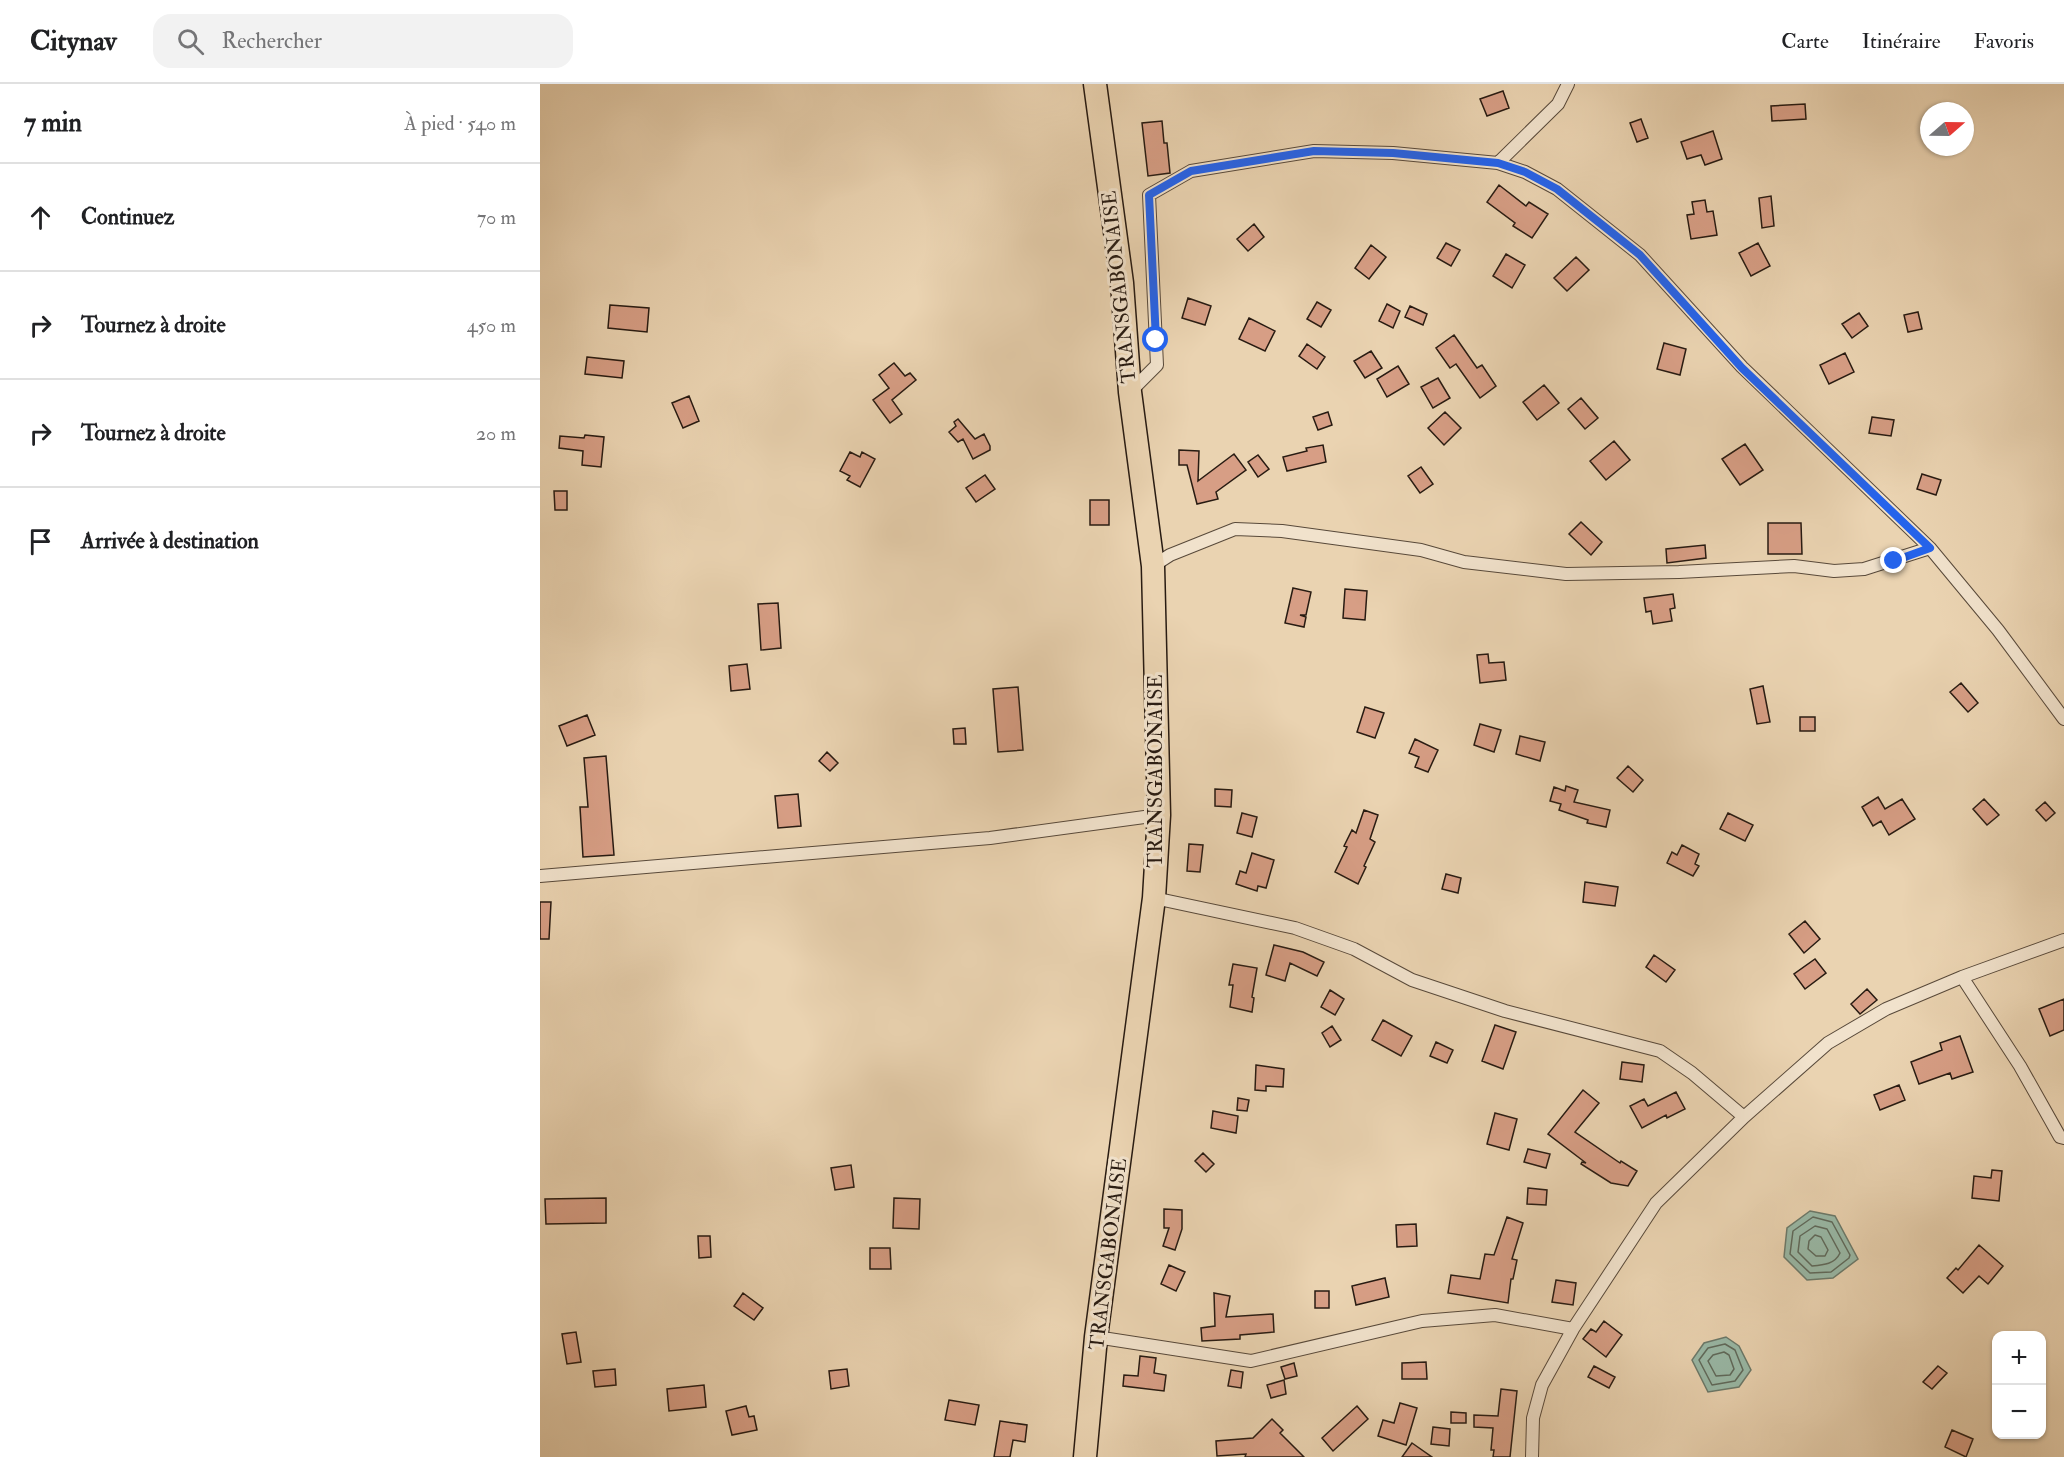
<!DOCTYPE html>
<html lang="fr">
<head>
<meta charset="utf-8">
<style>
	body { margin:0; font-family:"IM FELL Double Pica",serif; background:#f2f2f2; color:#202124 }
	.controls { position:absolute; right:18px; bottom:18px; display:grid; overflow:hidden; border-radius:12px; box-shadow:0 2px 4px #0004 }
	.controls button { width:54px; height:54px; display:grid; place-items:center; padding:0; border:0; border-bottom:2px solid #e0e0e0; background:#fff; color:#202124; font:30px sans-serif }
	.compass { position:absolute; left:1380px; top:18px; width:54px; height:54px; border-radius:50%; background:#fff; box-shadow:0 2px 4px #0004; rotate:70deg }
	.stop { position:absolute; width:18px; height:18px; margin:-14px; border:4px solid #2563eb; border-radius:50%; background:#fff }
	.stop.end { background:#2563eb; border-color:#fff; box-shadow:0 2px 6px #0008 }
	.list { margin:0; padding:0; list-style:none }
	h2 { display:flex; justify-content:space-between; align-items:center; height:78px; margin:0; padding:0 24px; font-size:26px }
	h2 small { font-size:20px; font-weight:400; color:#757577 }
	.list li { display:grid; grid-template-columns:39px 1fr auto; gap:18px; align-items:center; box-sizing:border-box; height:108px; padding:0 24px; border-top:2px solid #e0e0e0 }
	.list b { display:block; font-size:22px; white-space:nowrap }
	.list em { font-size:20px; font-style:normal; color:#757577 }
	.icon { flex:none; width:33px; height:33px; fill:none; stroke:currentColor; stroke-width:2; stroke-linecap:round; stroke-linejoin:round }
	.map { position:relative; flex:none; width:1524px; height:1373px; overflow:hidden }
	header { display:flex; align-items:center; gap:36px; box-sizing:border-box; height:84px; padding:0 30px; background:#fff; border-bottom:2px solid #e0e0e0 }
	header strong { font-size:28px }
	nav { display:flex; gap:33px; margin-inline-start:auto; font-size:21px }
	.search { width:420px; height:54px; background:#f2f2f2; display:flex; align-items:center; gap:15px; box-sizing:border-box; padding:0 21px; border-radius:18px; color:#757577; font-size:22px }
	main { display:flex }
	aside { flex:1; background:#fff }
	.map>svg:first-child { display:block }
	.water { fill:#99b9a7; stroke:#6c7a6b; stroke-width:1.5 }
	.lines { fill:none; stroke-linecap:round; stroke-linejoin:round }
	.shore { stroke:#606a5c; stroke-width:1.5 }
	.building { fill:#d79e85; stroke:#281b12; stroke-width:1.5 }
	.street-casing { stroke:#58493a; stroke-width:14 }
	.highway-casing { stroke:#281b12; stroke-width:25 }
	.street { stroke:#f1e2cc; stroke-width:12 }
	.highway { stroke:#ead3b1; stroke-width:22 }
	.route { stroke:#2563eb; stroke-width:8 }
	.labels { text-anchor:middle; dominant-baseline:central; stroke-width:6; stroke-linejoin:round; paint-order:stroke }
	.street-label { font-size:20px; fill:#281b12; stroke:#f1e2cc }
</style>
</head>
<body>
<header>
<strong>Citynav</strong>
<div class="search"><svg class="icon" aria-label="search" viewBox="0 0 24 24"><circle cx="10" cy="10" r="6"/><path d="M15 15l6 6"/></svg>Rechercher</div>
<nav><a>Carte</a><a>Itinéraire</a><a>Favoris</a></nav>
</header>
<main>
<aside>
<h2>7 min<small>À pied · 540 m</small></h2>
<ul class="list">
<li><svg class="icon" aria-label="ahead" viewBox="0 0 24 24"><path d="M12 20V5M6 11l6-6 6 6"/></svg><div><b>Continuez</b></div><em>70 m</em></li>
<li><svg class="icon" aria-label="right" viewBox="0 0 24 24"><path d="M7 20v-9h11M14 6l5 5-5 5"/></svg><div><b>Tournez à droite</b></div><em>450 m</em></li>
<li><svg class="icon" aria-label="right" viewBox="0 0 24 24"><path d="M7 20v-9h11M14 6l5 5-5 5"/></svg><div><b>Tournez à droite</b></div><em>20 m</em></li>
<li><svg class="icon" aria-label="arrive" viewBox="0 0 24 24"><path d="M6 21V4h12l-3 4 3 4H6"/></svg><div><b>Arrivée à destination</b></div></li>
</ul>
</aside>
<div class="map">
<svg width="1524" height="1373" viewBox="0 0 1524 1373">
	<rect width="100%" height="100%" fill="#ead3b1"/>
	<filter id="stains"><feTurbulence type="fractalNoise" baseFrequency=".00333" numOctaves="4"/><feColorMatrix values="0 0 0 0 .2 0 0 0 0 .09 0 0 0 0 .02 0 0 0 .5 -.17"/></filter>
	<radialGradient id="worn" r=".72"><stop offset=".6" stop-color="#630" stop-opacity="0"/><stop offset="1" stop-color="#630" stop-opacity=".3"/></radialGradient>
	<path class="water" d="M1270 1127 1295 1132 1318 1175 1293 1194 1267 1196 1244 1173 1247 1144Z
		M1186 1253 1199 1262 1211 1286 1199 1303 1168 1308 1152 1276 1164 1259Z"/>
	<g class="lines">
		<path class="shore" d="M1273 1133 1292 1138 1310 1171 1309 1174 1291 1188 1270 1189 1250 1170 1253 1147Z
			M1275 1142 1287 1145 1300 1169C1295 1180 1284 1181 1272 1182L1258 1168 1260 1152Z
			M1275 1151 1281 1153 1288 1166 1285 1172H1276L1268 1165 1269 1157Z
			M1185 1260 1195 1266 1203 1286 1195 1297 1172 1301 1159 1276 1168 1264Z
			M1184 1268 1189 1271 1194 1285 1190 1291 1176 1292 1168 1277 1173 1271Z"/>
	</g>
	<path class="building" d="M963 7 969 24 947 32 940 15Z
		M1265 20 1266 35 1232 37 1231 22Z
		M1101 35 1108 54 1097 58 1090 39Z
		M622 37 624 59H627L630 89 608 92 602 39Z
		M1173 47 1182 75 1165 81 1161 71 1147 75 1141 58Z
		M959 101 986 122 989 118 1008 130 992 154 973 142 975 139 947 118Z
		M1231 112 1234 142 1222 144 1219 114Z
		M1165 116 1167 128 1173 127 1177 151 1151 155 1147 131 1154 130 1152 118Z
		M714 140 724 153 708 167 697 155Z
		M906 159 920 166 911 182 897 174Z
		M1218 159 1230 182 1211 192 1199 169Z
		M831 161 846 173 829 195 815 184Z
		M966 170 985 181 972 204 953 192Z
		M1036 173 1049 186 1027 207 1014 194Z
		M648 214 671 222 665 241 642 234Z
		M777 218 791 226 781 243 767 235Z
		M847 220 860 227 853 244 839 237Z
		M70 221 109 224 107 248 68 244Z
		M870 222 887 230 883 241 865 233Z
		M1378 228 1382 245 1368 248 1364 231Z
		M1319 229 1328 242 1312 254 1302 240Z
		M709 234 735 247 725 267 699 255Z
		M914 251 937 284 942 281 956 302 940 314 916 280 910 284 896 264Z
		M1124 259 1146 265 1140 291 1117 285Z
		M767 260 785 273 777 285 759 272Z
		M831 267 842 284 825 294 814 277Z
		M1305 269 1314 288 1289 300 1280 281Z
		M47 273 84 277 82 294 45 290Z
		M354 279 365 292 370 289 376 296 352 316 362 330 350 339 333 316 349 304 339 291Z
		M858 282 869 300 847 313 837 295Z
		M898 294 910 314 893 324 881 303Z
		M1004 301 1019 319 997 336 983 318Z
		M149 312 159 337 143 344 132 319Z
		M1041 314 1058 334 1045 345 1028 325Z
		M788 328 792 341 778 346 773 333Z
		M905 328 921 344 904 361 888 344Z
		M1332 333 1354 336 1351 352 1329 349Z
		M418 335 435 355 444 350 450 362V366L433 375 423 355 418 358 409 348 416 342 414 338Z
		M45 351 64 353 61 383 42 381 43 367 19 364 20 352 44 354Z
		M1074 357 1090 376 1066 396 1050 377Z
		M1205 360 1223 386 1200 401 1182 375Z
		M783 361 786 378 747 387 743 373 767 367 766 364Z
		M639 366 659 367 658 397 694 370 706 386 676 408 678 415 657 420 647 381H639Z
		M310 368 320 373 322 368 335 375 320 403 307 396 310 392 300 387Z
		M718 371 729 385 718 393 708 378Z
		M881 383 893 400 880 409 868 392Z
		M1382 390 1401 396 1396 411 1377 405Z
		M445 391 455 405 436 418 426 404Z
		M14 407H27V426H15Z
		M550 416H569V441H550Z
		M1041 438 1062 458 1051 471 1029 450Z
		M1228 439H1261L1262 470H1228Z
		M1165 461 1166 474 1127 479 1126 465Z
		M753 504 771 508 766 531H760L766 533 764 543 745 539Z
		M805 505 827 507 825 536 803 534Z
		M1133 510 1135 524 1130 525 1132 537 1113 540 1111 527 1106 528 1104 514Z
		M238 519 241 564 221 566 218 520Z
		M948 570 949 579 964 578 966 596 940 599 937 571Z
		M207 580 210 605 191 607 189 582Z
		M1421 599 1438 619 1428 628 1410 608Z
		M1223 602 1230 638 1217 640 1210 605Z
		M478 603 483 666 458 668 453 605Z
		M825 623 844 629 835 654 817 648Z
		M47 631 55 651 27 662 19 642Z
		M1260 633H1275V647H1260Z
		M940 640 961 646 954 668 934 661Z
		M425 644 426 660H414L413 645Z
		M980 652 1005 658 1000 677 976 670Z
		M875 655 898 666 888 688 875 683 879 673 869 669Z
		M287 668 298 679 290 687 279 677Z
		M66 672 74 771 43 773 40 723H48L44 674Z
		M1088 682 1103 696 1093 708 1077 694Z
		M1026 702 1038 706 1034 718 1070 726 1066 743 1047 739 1048 736 1019 726 1021 720 1010 717 1014 703 1025 707Z
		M675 705 692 706 691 723 675 722Z
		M258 710 261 742 238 744 235 712Z
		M1338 713 1345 725 1362 715 1375 735 1349 751 1341 737 1333 742 1322 723Z
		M1444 715 1459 731 1447 741 1433 725Z
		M1505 718 1515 729 1506 737 1496 726Z
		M824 726 838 731 830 755 835 758 824 782 826 783 818 800 795 788 807 763 804 762 812 746 816 749Z
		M702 729 717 733 712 753 697 749Z
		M1188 729 1213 741 1205 757 1180 745Z
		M649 760 663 761 660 788 647 787Z
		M1142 761 1159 770 1155 780 1159 782 1153 792 1127 779 1132 768 1137 771Z
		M712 769 734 776 726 804 718 802 717 807 696 800 700 787 706 789Z
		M906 790 921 794 918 809 902 805Z
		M1045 798 1078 803 1075 822 1043 818Z
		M0 818H11L9 855H0Z
		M1265 837 1280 855 1264 869 1249 850Z
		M734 861 763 868 784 878 777 892 750 879 745 897 726 891Z
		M1114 871 1135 886 1126 898 1106 883Z
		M1275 875 1286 889 1265 905 1254 890Z
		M693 880 717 884 712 913 714 914 712 928 690 923 693 901H689Z
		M1327 905 1337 916 1320 930 1311 920Z
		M790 906 804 915 795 931 781 923Z
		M1524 915V946L1510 952 1499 925Z
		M843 936 872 952 861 972 832 956Z
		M955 941 976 948 963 985 942 977Z
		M792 942 801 956 790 963 782 949Z
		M1420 952 1433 988 1412 995 1410 989 1379 1000 1371 978 1402 966 1400 959Z
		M896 958 913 966 907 979 890 972Z
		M1082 978 1104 981 1102 998 1080 995Z
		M716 981 744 985 743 1003 726 1002V1007L715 1006Z
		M1359 1001 1365 1016 1340 1026 1334 1011Z
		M1043 1006 1059 1019 1035 1048 1080 1079 1081 1077 1097 1087 1088 1102 1071 1099 1041 1080 1042 1078 1046 1079 1008 1050Z
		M1136 1008 1145 1025 1127 1034 1126 1031 1102 1044 1090 1022 1104 1015 1108 1022Z
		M698 1014 709 1016 707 1027 697 1026Z
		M673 1027 698 1032 696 1049 671 1044Z
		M955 1029 977 1035 969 1066 947 1060Z
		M988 1065 1010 1070 1006 1084 984 1078Z
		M663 1069 674 1080 666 1088 655 1077Z
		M311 1081 314 1103 295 1106 291 1084Z
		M1452 1086 1462 1087 1459 1117 1432 1114 1434 1092 1451 1094Z
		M988 1104 1007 1106 1006 1121 987 1120Z
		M66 1114V1139L6 1140 5 1115Z
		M354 1114 380 1115 379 1145 353 1144Z
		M624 1125 642 1126V1145L635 1166 623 1162 629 1144H624Z
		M967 1133 983 1139 972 1175 977 1176 973 1195H971L968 1219 908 1209 911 1191 940 1195 945 1170 954 1171Z
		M876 1140 877 1162 857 1163 856 1141Z
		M158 1152H170L171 1173 159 1174Z
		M1439 1161 1463 1182 1448 1200 1439 1192 1423 1209 1407 1194 1416 1184 1418 1186Z
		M330 1164H350L351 1185H330Z
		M629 1181 645 1188 636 1207 621 1200Z
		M845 1194 849 1213 816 1221 812 1202Z
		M1016 1196 1036 1199 1033 1221 1012 1218Z
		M775 1207H789V1224H775Z
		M203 1209 223 1224 214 1236 194 1222Z
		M674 1209 690 1212 686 1233 733 1230 734 1248 700 1251V1255L662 1257 661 1244 675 1242Z
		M1064 1237 1082 1251 1066 1273 1043 1255 1051 1245 1056 1248Z
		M36 1248 41 1278 27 1280 22 1250Z
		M600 1272 616 1274 614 1289 626 1291 624 1307 583 1302 584 1291 598 1292Z
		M886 1278 887 1295H862V1279Z
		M754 1279 757 1292 745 1295 741 1283Z
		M1054 1282 1075 1293 1069 1304 1048 1293Z
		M1398 1282 1407 1289 1392 1305 1383 1298Z
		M75 1285 76 1301 55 1303 53 1287Z
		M307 1285 309 1302 291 1305 289 1287Z
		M691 1286 703 1288 701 1304 688 1302Z
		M744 1296 746 1310 731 1314 727 1301Z
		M164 1301 166 1323 129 1327 127 1305Z
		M961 1305 977 1307 970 1373H953L954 1366H951L953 1344 934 1343V1331L958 1332Z
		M409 1316 439 1321 435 1341 405 1336Z
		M860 1319 877 1324 866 1361 838 1352 843 1336 854 1339Z
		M206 1322 209 1333 214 1332 217 1346 192 1351 186 1327Z
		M817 1322 828 1335 793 1367 782 1354Z
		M911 1328 926 1329V1339H911Z
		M732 1335 743 1346 740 1349 764 1373H705L706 1370 677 1372 676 1357 713 1354Z
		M460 1337 487 1341 485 1358 473 1356 470 1373H454Z
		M893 1343 910 1345 909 1362 891 1360Z
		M1412 1346 1433 1355 1426 1373 1405 1363Z
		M872 1359 892 1373H862Z"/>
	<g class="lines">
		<defs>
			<path id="street" d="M958 79 1018 20 1028 0
				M590 308 617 281 609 111 651 87 774 67 853 69 958 79 985 88 1017 105 1100 171 1202 283 1390 464 1458 546 1524 635
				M613 482 630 471 695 445 742 447 881 466 924 478 1026 490 1139 488 1254 482 1294 487 1324 485 1390 464
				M0 792 450 754 619 731
				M614 814 755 844 814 865 872 896 965 927 1120 967 1152 989 1204 1033
				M1422 893 1480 982 1520 1053 1524 1054
				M556 1253 711 1277 882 1237 955 1231 1033 1245
				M992 1373 993 1334 1002 1301 1033 1245 1116 1119 1204 1033 1288 959 1346 925 1422 893 1524 856"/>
			<path id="highway" d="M545 1373 556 1253 614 814 619 731 613 482 590 308 582 199 555 0"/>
		</defs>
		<use href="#street" class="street-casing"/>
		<use href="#highway" class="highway-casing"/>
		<use href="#street" class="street"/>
		<use href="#highway" class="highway"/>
	</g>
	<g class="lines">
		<path class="route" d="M616 256 609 111 651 87 774 67 853 69 958 79 985 88 1017 105 1100 171 1202 284 1390 464 1354 477"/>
	</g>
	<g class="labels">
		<g class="street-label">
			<text transform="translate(579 203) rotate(-96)">TRANSGABONAISE</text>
			<text transform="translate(615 687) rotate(-90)">TRANSGABONAISE</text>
			<text transform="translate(568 1170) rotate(-83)">TRANSGABONAISE</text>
		</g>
	</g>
	<rect width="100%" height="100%" filter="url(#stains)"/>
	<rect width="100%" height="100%" fill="url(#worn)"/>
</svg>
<div class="controls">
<button>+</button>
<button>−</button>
</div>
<svg class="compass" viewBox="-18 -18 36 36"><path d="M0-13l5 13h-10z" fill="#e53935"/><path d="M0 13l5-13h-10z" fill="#757577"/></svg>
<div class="stop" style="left:616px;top:256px"></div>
<div class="stop end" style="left:1354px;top:477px"></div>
</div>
</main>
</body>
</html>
